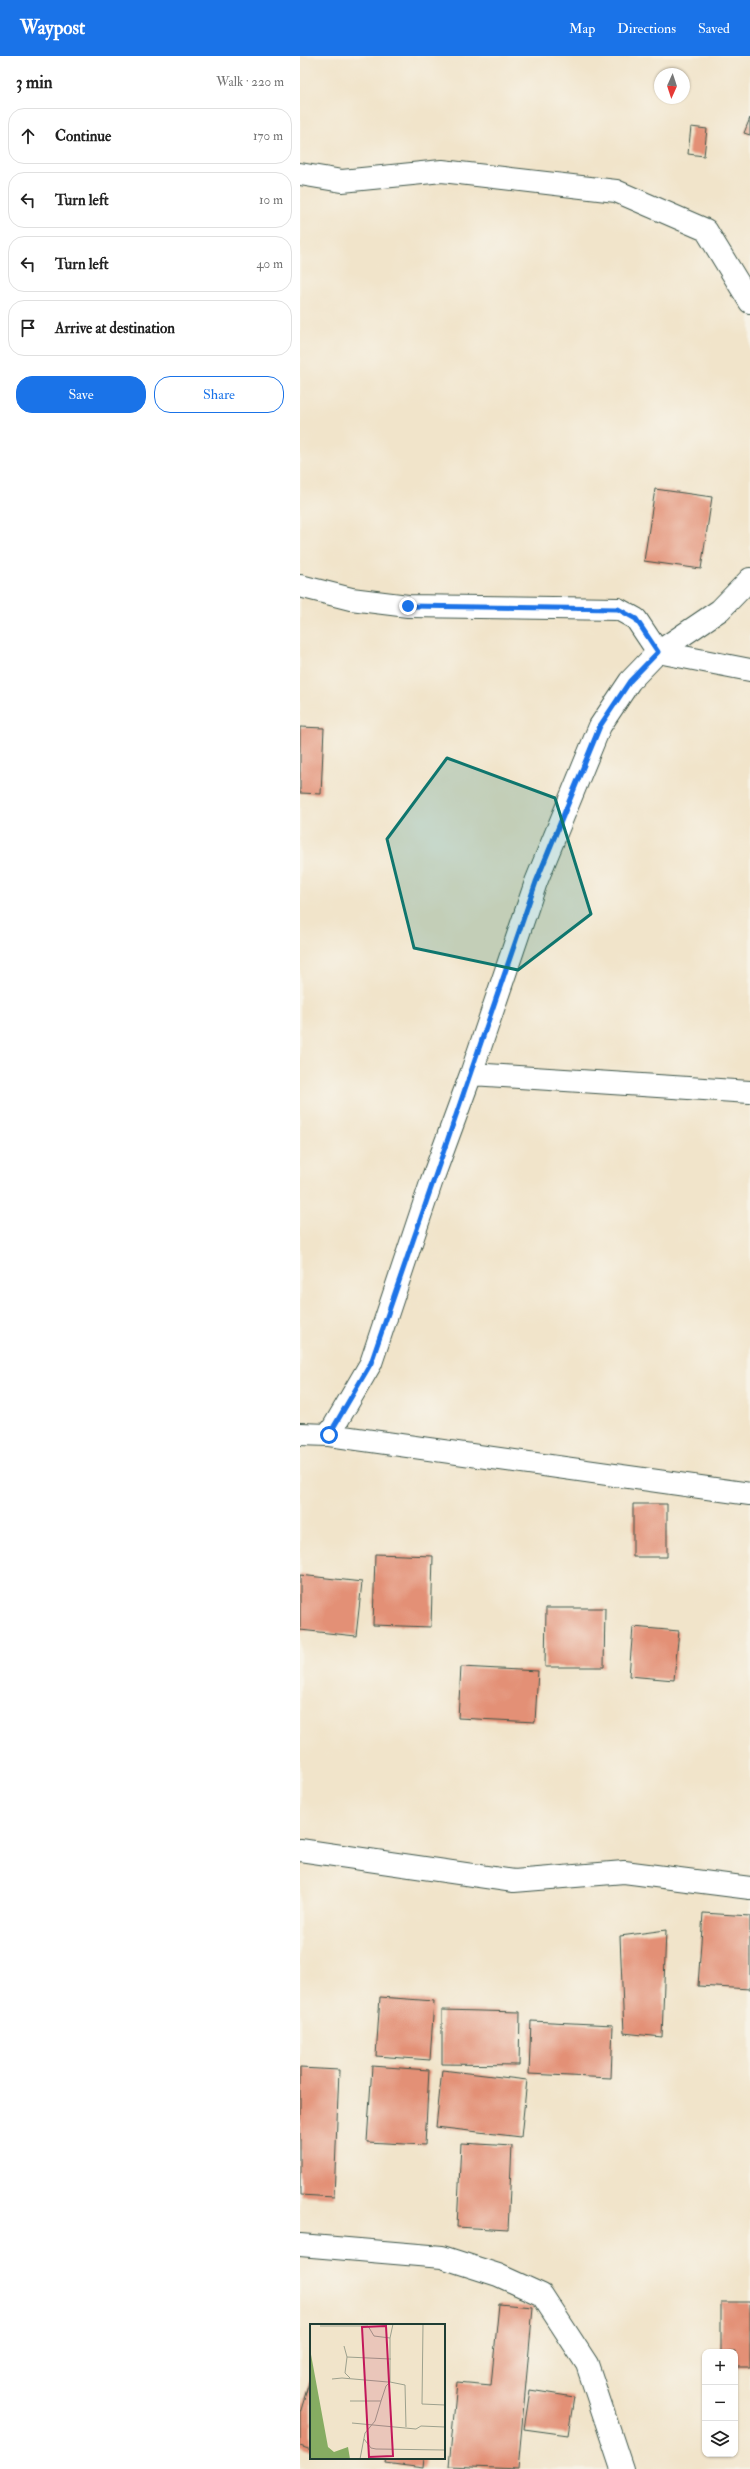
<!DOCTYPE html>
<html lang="en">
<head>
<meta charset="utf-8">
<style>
	body { margin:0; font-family:"IM FELL Double Pica",serif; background:#f2f2f2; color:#222 }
	.controls { position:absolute; right:12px; bottom:12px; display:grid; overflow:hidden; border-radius:8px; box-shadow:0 1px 3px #0004 }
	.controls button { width:36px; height:36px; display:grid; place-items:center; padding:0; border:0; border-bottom:1px solid #e0e0e0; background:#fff; color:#222; font:20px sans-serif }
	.compass { position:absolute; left:354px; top:12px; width:36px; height:36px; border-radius:50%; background:#fff; box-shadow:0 1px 3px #0004; rotate:183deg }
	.stop { position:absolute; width:12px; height:12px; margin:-9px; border:3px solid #1a73e8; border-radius:50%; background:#fff }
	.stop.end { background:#1a73e8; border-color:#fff; box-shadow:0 1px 4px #0008 }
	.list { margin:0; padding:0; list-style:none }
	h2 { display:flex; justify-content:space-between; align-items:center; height:52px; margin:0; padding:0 16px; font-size:17px }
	h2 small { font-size:13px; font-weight:400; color:#767676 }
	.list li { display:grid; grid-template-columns:26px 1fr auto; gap:12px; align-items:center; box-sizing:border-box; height:56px; margin:0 8px 8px; padding:0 8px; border:1px solid #e0e0e0; border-radius:16px }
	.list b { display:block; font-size:15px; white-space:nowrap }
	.list em { font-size:13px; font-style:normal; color:#767676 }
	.actions { display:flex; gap:8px; padding:12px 16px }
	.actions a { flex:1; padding:9px 0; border:1px solid #1a73e8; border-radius:16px; text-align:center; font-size:14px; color:#1a73e8 }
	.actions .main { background:#1a73e8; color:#fff }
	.icon { flex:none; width:22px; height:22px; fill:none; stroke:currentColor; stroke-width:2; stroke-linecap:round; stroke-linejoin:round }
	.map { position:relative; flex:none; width:450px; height:2413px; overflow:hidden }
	header { display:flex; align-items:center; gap:24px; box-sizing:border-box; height:56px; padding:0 20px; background:#1a73e8; color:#fff }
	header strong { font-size:19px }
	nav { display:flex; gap:22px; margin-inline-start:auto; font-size:14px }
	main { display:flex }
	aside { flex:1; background:#fff }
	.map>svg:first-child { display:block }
	.building { fill:#e39076 }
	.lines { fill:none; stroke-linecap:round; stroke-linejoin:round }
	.minor-casing { stroke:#3e564a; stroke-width:24 }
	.minor { stroke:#fff; stroke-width:22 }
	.route { stroke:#1a73e8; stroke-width:5 }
	.marked { fill:#0f766e; fill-opacity:0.2; stroke:#0f766e; stroke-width:3; stroke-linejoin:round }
	.inset-road { fill:none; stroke:#9da18e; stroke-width:1 }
	.view { fill:#c2185b; fill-opacity:0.15; stroke:#c2185b; stroke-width:2 }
	.inset-edge { fill:none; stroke:#1f3d34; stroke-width:2 }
</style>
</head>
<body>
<header>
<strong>Waypost</strong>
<nav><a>Map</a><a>Directions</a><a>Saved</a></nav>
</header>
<main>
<aside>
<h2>3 min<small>Walk · 220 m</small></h2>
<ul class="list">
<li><svg class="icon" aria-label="ahead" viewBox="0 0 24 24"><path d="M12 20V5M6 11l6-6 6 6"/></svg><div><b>Continue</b></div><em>170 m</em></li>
<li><svg class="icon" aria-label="left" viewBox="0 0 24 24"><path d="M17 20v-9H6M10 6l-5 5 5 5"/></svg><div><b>Turn left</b></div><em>10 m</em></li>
<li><svg class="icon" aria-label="left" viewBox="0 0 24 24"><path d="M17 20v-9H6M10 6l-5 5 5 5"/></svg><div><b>Turn left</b></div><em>40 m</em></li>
<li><svg class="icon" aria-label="arrive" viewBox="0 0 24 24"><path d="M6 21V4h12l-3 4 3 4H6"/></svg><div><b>Arrive at destination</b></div></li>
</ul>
<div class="actions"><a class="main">Save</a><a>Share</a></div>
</aside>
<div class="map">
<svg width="450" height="2413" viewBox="0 0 450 2413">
	<rect width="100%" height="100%" fill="#f7f3e8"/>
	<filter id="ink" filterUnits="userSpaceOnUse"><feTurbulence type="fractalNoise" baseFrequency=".025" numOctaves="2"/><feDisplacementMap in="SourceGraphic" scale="8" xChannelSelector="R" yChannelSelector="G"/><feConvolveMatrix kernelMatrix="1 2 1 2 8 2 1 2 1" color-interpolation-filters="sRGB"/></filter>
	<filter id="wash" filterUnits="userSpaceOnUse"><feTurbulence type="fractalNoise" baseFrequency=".012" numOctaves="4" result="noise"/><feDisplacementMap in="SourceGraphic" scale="16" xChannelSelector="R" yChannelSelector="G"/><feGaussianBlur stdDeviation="0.9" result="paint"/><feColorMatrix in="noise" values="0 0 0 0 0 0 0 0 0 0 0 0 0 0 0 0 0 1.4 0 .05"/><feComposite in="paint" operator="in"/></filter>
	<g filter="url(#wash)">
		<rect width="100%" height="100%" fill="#f1e4ca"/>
		<g id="blocks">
			<path class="building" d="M450 62V79L444 77Z
				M391 71 407 73 404 100 388 98Z
				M355 433 412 441 401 513 344 505Z
				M0 671 24 672 21 738 0 737Z
				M333 1448H367V1501H333Z
				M75 1498 133 1500 131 1571 73 1569Z
				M0 1519 62 1526 56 1580 0 1574Z
				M246 1552H305L304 1611H245Z
				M333 1571 379 1575 374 1624 329 1620Z
				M161 1611 238 1615 235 1666 158 1662Z
				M403 1857 450 1860V1933L398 1930Z
				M366 1874 362 1981 324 1977 320 1880Z
				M80 1941 134 1945 130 2004 76 2000Z
				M142 1954 220 1956 219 2009 142 2008Z
				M231 1965 313 1969 311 2022 229 2018Z
				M72 2010 129 2014 125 2089 67 2086Z
				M0 2012 39 2014 34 2141 0 2139Z
				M142 2014 227 2024 221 2081 136 2071Z
				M161 2087 212 2090 208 2174 157 2171Z
				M421 2246H450V2311H435V2296H421Z
				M199 2248 233 2251 218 2413 149 2410 157 2326 191 2329Z
				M11 2320V2394L0 2390V2356Z
				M230 2334 274 2341 268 2379 224 2373Z
				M86 2402H124L123 2412 85 2407Z"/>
		</g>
	</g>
	<g filter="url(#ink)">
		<use href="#blocks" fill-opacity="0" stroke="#3e564a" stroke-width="1"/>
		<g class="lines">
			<defs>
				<path id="minor" d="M0 118 42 125 142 115 316 135 406 174 450 246
					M0 530 51 543 108 550 318 553 336 563 358 596 450 614
					M171 1018 236 826 300 670 330 625 358 596 420 554 450 523
					M0 1378 29 1379 71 1307 132 1124 171 1018 450 1036
					M29 1379 450 1438
					M0 1794 214 1825 324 1816 450 1832
					M0 2189 142 2201 198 2219 242 2239 287 2308 322 2413"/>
			</defs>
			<use href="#minor" class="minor-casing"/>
			<use href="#minor" class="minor"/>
		</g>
	</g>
	<g class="lines" filter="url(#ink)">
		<path class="route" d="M29 1379 71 1307 236 826 300 670 330 625 358 596 336 563 318 553 108 550"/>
	</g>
	<path class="marked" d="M147 702 255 742 291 858 218 914 114 892 87 783Z"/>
	<g transform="translate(10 2268)">
		<rect width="135" height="135" fill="#f1e4ca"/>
		<path d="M0 25 18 123 24 128 38 123 40 135H0Z" fill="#86ac62"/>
		<path class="inset-road" d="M113 0 112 80 135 81M10 2H58L64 12 80 14M34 22 37 33 35 49 40 54M37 33 81 35M22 55 32 54 78 58M80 58 95 61 96 103M40 77H71L76 62 80 58V14L83 0M42 99 106 105 111 102 135 103M54 115 61 124 66 125 135 126M50 135 55 109 65 97 71 77"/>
		<path class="view" d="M76 2 83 132 59 133 52 3Z"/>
		<rect width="135" height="135" class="inset-edge"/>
	</g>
</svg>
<div class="controls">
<button>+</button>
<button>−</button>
<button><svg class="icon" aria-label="layers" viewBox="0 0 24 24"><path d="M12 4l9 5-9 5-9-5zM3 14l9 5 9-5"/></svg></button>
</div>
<svg class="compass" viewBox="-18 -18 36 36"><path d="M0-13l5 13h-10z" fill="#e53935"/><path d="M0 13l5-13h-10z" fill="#767676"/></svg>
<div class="stop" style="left:29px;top:1379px"></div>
<div class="stop end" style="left:108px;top:550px"></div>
</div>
</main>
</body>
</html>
